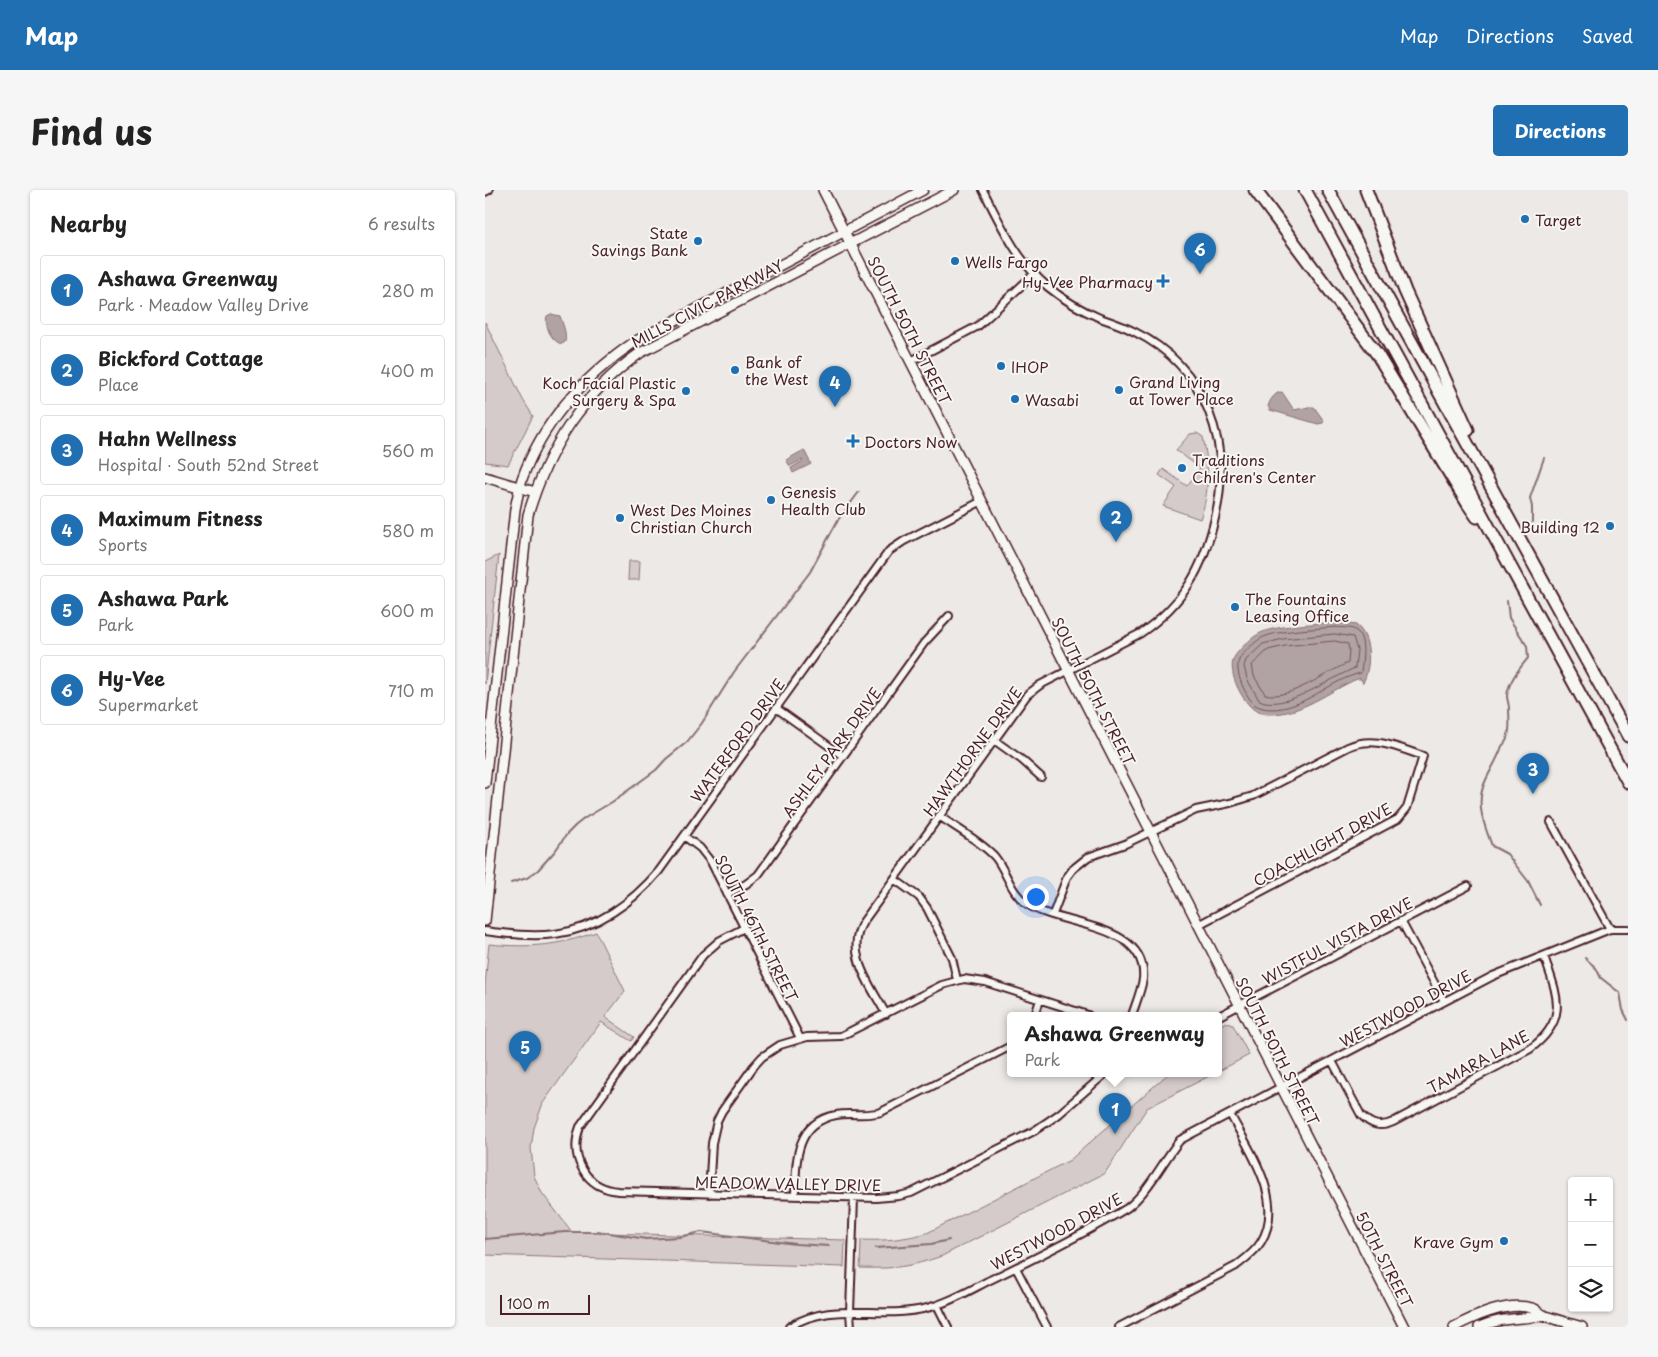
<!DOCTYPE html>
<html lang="en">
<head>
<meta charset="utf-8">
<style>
	body { margin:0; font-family:"Playpen Sans",sans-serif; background:#f6f6f6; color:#222 }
	.controls { position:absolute; right:15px; bottom:15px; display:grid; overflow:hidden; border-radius:5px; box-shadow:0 1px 4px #0004 }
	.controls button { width:45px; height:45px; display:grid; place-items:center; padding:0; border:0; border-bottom:1px solid #e0e0e0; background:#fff; color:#222; font:25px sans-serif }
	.scale { position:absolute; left:15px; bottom:12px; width:90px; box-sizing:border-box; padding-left:5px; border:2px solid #4a1f2b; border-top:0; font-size:14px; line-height:18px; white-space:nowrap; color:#4a1f2b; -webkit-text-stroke:4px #f6f6f2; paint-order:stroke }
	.you { position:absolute; left:550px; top:706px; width:18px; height:18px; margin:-12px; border:4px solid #fff; border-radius:50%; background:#1a73e8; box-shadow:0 0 0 8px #1a73e833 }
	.badge { display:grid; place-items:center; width:32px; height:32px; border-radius:50%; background:#1f6fb2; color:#fff; font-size:16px; font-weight:700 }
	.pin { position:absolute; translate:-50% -41px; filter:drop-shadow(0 1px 2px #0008) }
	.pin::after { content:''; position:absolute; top:26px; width:18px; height:15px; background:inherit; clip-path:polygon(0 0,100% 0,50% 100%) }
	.popup { position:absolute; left:522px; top:822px; width:215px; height:65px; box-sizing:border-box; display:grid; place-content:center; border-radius:5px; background:#fff; filter:drop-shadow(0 1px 4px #0005); font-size:16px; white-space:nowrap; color:#767676 }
	.popup b { font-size:19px; color:#222 }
	.popup::after { content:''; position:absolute; left:50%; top:100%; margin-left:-10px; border:10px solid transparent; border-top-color:#fff }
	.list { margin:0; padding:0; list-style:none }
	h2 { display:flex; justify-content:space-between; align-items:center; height:65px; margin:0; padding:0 20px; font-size:21px }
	h2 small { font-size:16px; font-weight:400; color:#767676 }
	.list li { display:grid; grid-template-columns:32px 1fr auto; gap:15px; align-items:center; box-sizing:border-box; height:70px; margin:0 10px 10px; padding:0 10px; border:1px solid #e0e0e0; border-radius:5px }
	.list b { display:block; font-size:19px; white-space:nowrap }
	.list p { margin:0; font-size:16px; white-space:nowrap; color:#767676 }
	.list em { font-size:16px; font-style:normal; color:#767676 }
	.icon { flex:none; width:28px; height:28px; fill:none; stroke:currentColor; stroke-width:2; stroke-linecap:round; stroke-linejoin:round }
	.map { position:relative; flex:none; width:1143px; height:1137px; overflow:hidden; border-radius:5px }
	header { display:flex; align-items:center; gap:30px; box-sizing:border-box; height:70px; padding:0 25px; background:#1f6fb2; color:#fff }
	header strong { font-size:24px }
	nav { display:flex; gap:28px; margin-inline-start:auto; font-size:18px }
	.intro { display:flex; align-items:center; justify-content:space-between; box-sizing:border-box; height:120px; padding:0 30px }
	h1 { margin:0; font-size:35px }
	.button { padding:12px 22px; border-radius:5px; background:#1f6fb2; color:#fff; font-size:18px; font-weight:700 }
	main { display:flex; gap:30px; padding:0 30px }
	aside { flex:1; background:#fff; border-radius:5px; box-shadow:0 1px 4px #0004 }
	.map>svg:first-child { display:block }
	.green { fill:#d4cbca; stroke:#8f757a }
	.water { fill:#b1a2a3; stroke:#886e73 }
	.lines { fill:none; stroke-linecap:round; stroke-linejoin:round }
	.shore { stroke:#73535b; stroke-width:1 }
	.stream { stroke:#886e73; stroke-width:2 }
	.street-casing { stroke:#4a1f2b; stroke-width:10 }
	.secondary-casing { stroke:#4a1f2b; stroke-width:12 }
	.highway-casing { stroke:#4a1f2b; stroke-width:15 }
	.street { stroke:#f6f6f2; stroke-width:6 }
	.secondary { stroke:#f6f6f2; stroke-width:9 }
	.highway { stroke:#f6f6f2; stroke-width:11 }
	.poi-dot { fill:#1f6fb2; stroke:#f6f6f2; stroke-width:2 }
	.labels { text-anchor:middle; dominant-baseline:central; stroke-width:4; stroke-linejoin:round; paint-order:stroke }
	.poi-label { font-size:15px; fill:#4a1f2b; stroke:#f6f6f2; text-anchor:start }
	.street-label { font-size:15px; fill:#4a1f2b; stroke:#f6f6f2 }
</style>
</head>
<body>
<header>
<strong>Map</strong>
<nav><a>Map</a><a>Directions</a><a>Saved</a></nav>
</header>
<div class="intro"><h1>Find us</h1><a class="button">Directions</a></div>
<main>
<aside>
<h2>Nearby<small>6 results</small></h2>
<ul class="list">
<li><span class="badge">1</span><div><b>Ashawa Greenway</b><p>Park · Meadow Valley Drive</p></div><em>280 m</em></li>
<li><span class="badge">2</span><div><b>Bickford Cottage</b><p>Place</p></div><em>400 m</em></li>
<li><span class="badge">3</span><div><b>Hahn Wellness</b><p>Hospital · South 52nd Street</p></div><em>560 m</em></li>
<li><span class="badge">4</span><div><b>Maximum Fitness</b><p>Sports</p></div><em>580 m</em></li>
<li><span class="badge">5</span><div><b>Ashawa Park</b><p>Park</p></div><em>600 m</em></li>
<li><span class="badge">6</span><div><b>Hy-Vee</b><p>Supermarket</p></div><em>710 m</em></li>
</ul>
</aside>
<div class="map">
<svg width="1143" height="1137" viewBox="0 0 1143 1137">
	<rect width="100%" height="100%" fill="#ece9e6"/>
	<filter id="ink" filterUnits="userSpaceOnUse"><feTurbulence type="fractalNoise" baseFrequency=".02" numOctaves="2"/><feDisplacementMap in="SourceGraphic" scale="10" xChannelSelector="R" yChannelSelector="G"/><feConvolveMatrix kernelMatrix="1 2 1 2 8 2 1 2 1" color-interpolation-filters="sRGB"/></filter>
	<g filter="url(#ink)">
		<path class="green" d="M0 132 38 210 48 226 23 275 0 272Z
			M712 243 718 247C724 275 725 302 715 329L678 316 691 297 674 285 678 279 702 296 715 278 691 260 705 244Z
			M14 365 0 494V372Z
			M144 371H155L154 390H143Z
			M111 742 140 801 120 827 149 847 146 851 116 832 58 913 49 938 46 958 49 986 57 1003 87 1042 360 1050 359 1077 0 1065V795L4 754C44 758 73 756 111 742Z
			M741 832 748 835 764 865 734 881V836Z
			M684 883H730L662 918 620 983 457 1066C425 1077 409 1079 375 1078L376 1050C400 1051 419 1049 442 1043L585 970Z"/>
		<path class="water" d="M66 124 75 126C78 135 82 143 80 152L77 154C67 152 59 136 62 126Z
			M797 202 809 220 824 217H829L839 231 838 233 833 234 785 220 783 216C785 210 790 202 797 202Z
			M319 260 326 274 308 283 306 278 318 271 317 270 305 276 301 270Z
			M850 432 871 435C887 447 886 477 878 493L876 489H872C844 501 816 525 784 524 779 524 771 522 767 518 756 508 744 485 748 470 750 463 765 449 772 445 786 435 832 434 850 432Z"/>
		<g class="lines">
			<path class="shore" d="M850 437C855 438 866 437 870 440 882 447 877 473 876 483 844 490 819 520 785 519 780 519 774 517 770 515 761 507 749 482 754 470 755 465 770 452 775 449 788 440 833 439 850 437Z
				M850 444 868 447 872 460 870 478C845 488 800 522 774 510L762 489 759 476 761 470 778 454 798 449Z
				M850 451 863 454 864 460 863 473C841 482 804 511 780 504L769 486 767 475 783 460 800 456Z"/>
			<path class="stream" d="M1047 332V317L1045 308 1059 268
				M1022 411 1024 428 1042 456 1043 468C1034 479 1023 492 1022 506 1022 510 1024 514 1024 518 1024 530 1027 547 1017 556 1013 569 1005 580 1000 592 990 614 999 634 1007 656L1022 664 1043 691 1055 715
				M26 693 42 688 53 680 70 661 82 644 91 635 100 628 127 612 171 580 181 569 202 552 217 533 249 482 325 382 353 330 374 302
				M1100 768 1111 778 1116 788 1135 803 1138 820 1143 830
				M112 1041 161 1049 195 1047 216 1042 311 1054 344 1056
				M0 1049 80 1042H110
				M391 1058 446 1054 464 1050"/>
			<defs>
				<path id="street" d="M0 2 4 0
					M426 171 493 136 549 84
					M291 518 358 566
					M509 550 537 570 556 587
					M454 626C470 637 498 653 510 667 522 682 525 702 542 714 575 737 663 732 658 789 656 801 651 813 647 825
					M1066 632 1125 739
					M199 646 215 658 226 672 315 848
					M409 689 434 707 442 718 467 768 472 790
					M242 704 261 694 273 685 439 453 464 426
					M568 724 582 687 588 679 603 667 640 654 711 620 745 613 768 606 863 557C888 545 914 558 938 566L922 618 913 629 713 735
					M916 731 959 811
					M259 738 234 751 218 765 95 937C84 967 100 998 133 1001L391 1008 414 1006 426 1003 549 941 574 924 621 883
					M0 741C23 744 47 747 70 744 111 739 148 712 174 681L404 361 419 351 497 311
					M401 824C386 796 359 763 378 732L542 505 555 495 656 443C699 413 718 379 730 328 748 254 721 177 650 142 639 136 627 132 615 128 596 120 579 110 563 97 532 71 516 35 498 0
					M550 825 555 810
					M734 826 983 696
					M847 871 876 925C886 935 895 938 908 932L1045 859C1085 829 1072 805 1059 766
					M224 1004 227 953 232 931 237 921 269 876 277 867 295 855 322 847 356 846 457 795 479 789 500 792 603 825
					M310 1006C311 973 309 933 351 925 367 922 379 927 396 922L526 856
					M531 1078 562 1137
					M452 1115 463 1137
					M304 1137C349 1108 402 1133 452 1115 471 1109 489 1098 507 1089 553 1067 599 1044 642 1018 665 1000 677 972 695 950L1008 786 1125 739H1143
					M366 1137 365 1122 369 1008
					M634 1137 751 1076C760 1069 770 1062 776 1052 801 1011 764 960 745 924"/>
				<path id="secondary" d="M338 0 919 1137
					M0 287 50 302
					M0 593 30 319C32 309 34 299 37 289 58 231 101 185 151 151L438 0
					M0 731 43 325C63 258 97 204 155 163L469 0
					M969 1137C990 1126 1022 1111 1047 1118 1052 1119 1055 1124 1060 1126 1072 1130 1085 1133 1097 1137
					M994 1137C1015 1127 1037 1130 1059 1125"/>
				<path id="highway" d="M770 0 892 164 983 314 992 327
					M820 0 1143 592
					M843 0 1143 546
					M881 0 920 101 983 240"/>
			</defs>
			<use href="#street" class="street-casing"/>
			<use href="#secondary" class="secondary-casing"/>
			<use href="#highway" class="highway-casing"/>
			<use href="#street" class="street"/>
			<use href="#secondary" class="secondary"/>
			<use href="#highway" class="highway"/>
		</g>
	</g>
	<g class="poi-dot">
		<circle cx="1040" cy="29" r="5"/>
		<circle cx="213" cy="51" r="5"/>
		<circle cx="470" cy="71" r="5"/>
		<path d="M675.5 83.5h5v5h5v5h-5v5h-5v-5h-5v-5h5z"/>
		<circle cx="516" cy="176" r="5"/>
		<circle cx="250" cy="180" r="5"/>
		<circle cx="634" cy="200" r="5"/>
		<circle cx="201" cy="201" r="5"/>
		<circle cx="530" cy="209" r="5"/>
		<path d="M365.5 243.5h5v5h5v5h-5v5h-5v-5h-5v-5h5z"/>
		<circle cx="697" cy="278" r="5"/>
		<circle cx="286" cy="310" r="5"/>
		<circle cx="135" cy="328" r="5"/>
		<circle cx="1125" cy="336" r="5"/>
		<circle cx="750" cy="417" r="5"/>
		<circle cx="1019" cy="1051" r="5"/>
	</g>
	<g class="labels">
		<g class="poi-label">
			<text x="1050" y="29">Target</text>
			<text x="203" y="42" text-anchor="end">State<tspan x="203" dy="17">Savings Bank</tspan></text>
			<text x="480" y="71">Wells Fargo</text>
			<text x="668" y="91" text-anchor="end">Hy-Vee Pharmacy</text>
			<text x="260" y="171">Bank of<tspan x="260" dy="17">the West</tspan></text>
			<text x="526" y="176">IHOP</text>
			<text x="644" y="191">Grand Living<tspan x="644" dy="17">at Tower Place</tspan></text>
			<text x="191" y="192" text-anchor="end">Koch Facial Plastic<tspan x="191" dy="17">Surgery &amp; Spa</tspan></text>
			<text x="540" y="209">Wasabi</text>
			<text x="379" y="251">Doctors Now</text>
			<text x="707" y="269">Traditions<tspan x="707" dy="17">Children's Center</tspan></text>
			<text x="296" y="301">Genesis<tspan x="296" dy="17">Health Club</tspan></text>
			<text x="145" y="319">West Des Moines<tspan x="145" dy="17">Christian Church</tspan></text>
			<text x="1115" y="336" text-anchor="end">Building 12</text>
			<text x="760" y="408">The Fountains<tspan x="760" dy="17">Leasing Office</tspan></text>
			<text x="1009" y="1051" text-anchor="end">Krave Gym</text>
		</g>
		<g class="street-label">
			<text transform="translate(222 113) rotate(-28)">MILLS CIVIC PARKWAY</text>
			<text transform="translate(425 140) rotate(63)">SOUTH 50TH STREET</text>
			<text transform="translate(609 501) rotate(63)">SOUTH 50TH STREET</text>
			<text transform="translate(252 550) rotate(-54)">WATERFORD DRIVE</text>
			<text transform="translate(487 561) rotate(-54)">HAWTHORNE DRIVE</text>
			<text transform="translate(346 562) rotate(-54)">ASHLEY PARK DRIVE</text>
			<text transform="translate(837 654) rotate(-29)">COACHLIGHT DRIVE</text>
			<text transform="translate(272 738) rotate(63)">SOUTH 46TH STREET</text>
			<text transform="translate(852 750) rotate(-28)">WISTFUL VISTA DRIVE</text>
			<text transform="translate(920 818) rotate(-28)">WESTWOOD DRIVE</text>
			<text transform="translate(793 861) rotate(63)">SOUTH 50TH STREET</text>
			<text transform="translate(993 871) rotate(-29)">TAMARA LANE</text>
			<text transform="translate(303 993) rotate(1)">MEADOW VALLEY DRIVE</text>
			<text transform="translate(571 1041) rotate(-28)">WESTWOOD DRIVE</text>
			<text transform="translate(900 1069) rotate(63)">50TH STREET</text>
		</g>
	</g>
</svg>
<div class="controls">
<button>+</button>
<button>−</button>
<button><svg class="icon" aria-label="layers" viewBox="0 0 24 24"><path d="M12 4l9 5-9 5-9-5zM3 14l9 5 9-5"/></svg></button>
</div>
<div class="scale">100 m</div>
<div class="you"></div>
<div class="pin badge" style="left:630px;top:944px">1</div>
<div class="popup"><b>Ashawa Greenway</b>Park</div>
<div class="pin badge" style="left:631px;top:352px">2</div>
<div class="pin badge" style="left:1048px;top:604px">3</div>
<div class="pin badge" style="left:350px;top:217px">4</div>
<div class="pin badge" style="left:40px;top:882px">5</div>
<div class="pin badge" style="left:715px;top:84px">6</div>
</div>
</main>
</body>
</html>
